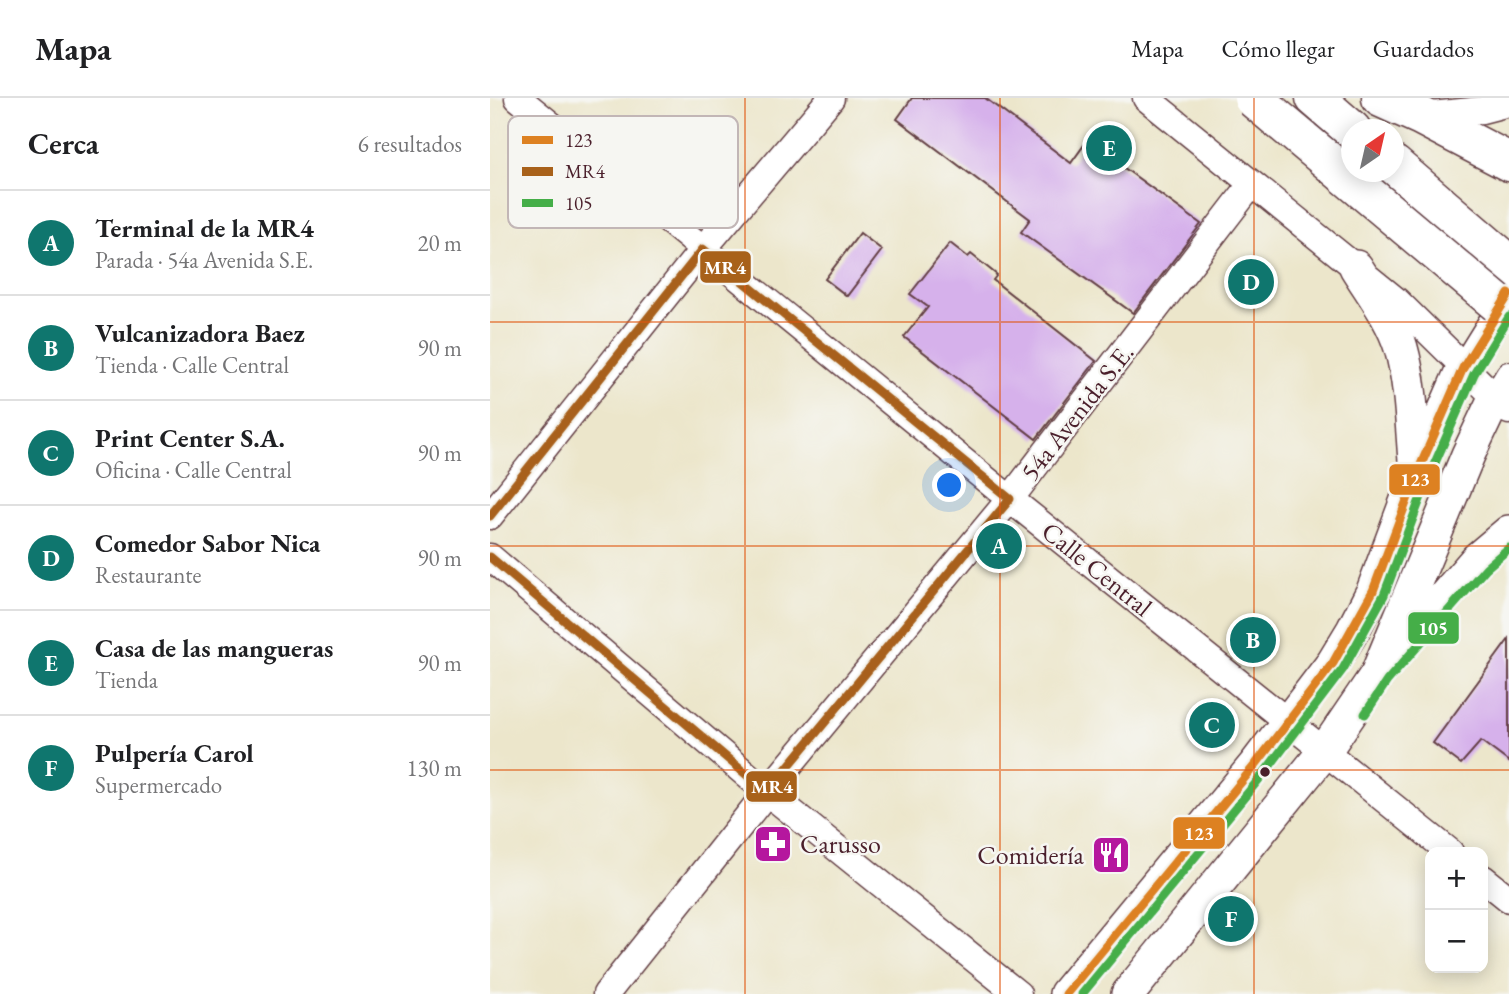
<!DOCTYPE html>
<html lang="es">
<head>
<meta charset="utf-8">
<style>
	body { margin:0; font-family:"EB Garamond",serif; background:#f6f6f6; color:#202124 }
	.controls { position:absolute; right:21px; bottom:21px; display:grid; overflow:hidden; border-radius:14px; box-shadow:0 4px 18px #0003 }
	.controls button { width:63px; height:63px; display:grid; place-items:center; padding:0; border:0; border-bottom:2px solid #e0e0e0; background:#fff; color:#202124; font:35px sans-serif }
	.compass { position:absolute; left:851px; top:21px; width:63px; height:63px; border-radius:50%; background:#fff; box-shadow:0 4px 18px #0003; rotate:34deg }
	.you { position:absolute; left:460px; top:388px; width:24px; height:24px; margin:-18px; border:5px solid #fff; border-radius:50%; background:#1a73e8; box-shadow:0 0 0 10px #1a73e833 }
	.badge { display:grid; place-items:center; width:46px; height:46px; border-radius:50%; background:#0f766e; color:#fff; font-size:23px; font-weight:700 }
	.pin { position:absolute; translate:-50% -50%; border:4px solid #fff; box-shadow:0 2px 7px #0006 }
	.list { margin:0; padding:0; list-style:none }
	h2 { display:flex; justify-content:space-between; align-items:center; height:91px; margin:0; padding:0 28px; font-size:30px }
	h2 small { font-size:23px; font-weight:400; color:#757577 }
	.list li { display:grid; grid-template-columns:46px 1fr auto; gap:21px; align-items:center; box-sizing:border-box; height:105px; padding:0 28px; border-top:2px solid #e0e0e0 }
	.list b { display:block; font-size:26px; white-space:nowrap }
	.list p { margin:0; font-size:23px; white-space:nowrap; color:#757577 }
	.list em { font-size:23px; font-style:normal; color:#757577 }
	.map { position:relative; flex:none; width:1019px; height:896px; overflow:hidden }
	header { display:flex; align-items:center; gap:42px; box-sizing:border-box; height:98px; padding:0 35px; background:#fff; border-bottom:2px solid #e0e0e0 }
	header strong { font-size:33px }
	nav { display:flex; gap:38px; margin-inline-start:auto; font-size:24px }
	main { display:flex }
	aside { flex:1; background:#fff }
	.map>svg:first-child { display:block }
	.building { fill:#d6b1eb }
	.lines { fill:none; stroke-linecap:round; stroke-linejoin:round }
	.minor-casing { stroke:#623d43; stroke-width:29 }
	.major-casing { stroke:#623d43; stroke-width:36 }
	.highway-casing { stroke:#623d43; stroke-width:41 }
	.minor { stroke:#fff; stroke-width:26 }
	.major { stroke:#fff; stroke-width:33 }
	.highway { stroke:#fff; stroke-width:38 }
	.highway-bridge-casing { stroke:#623d43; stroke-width:41; stroke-linecap:butt }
	.highway-bridge { stroke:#fff; stroke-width:38 }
	.bus-1-casing { stroke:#f6f6f2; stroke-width:14 }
	.bus-2-casing { stroke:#f6f6f2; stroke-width:14 }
	.bus-3-casing { stroke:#f6f6f2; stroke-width:14 }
	.bus-1 { stroke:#dd8121; stroke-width:9 }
	.bus-2 { stroke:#a8611a; stroke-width:9 }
	.bus-3 { stroke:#45ae48; stroke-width:9 }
	.grid { fill:none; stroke:#e0560e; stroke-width:2; stroke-opacity:0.55 }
	.bus-dot { fill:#4a1f2b; stroke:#f6f6f2; stroke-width:2.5 }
	.labels { text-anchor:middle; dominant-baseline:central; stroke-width:5; stroke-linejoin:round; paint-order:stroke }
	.street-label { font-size:26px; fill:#4a1f2b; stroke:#f6f6f2 }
	.poi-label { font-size:26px; fill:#4a1f2b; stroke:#f6f6f2; text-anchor:start }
	.key { fill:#f6f6f2; stroke:#c2b6b6; stroke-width:2 }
	.key-label { font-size:19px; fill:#4a1f2b }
	.line-badge { stroke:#f6f6f2; stroke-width:2.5 }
	.badge-label { font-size:19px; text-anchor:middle; font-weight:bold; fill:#fff }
</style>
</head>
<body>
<header>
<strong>Mapa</strong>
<nav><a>Mapa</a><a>Cómo llegar</a><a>Guardados</a></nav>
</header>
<main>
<aside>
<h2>Cerca<small>6 resultados</small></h2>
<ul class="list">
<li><span class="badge">A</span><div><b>Terminal de la MR4</b><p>Parada · 54a Avenida S.E.</p></div><em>20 m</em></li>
<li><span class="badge">B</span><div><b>Vulcanizadora Baez</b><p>Tienda · Calle Central</p></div><em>90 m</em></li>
<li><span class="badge">C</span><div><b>Print Center S.A.</b><p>Oficina · Calle Central</p></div><em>90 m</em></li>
<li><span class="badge">D</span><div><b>Comedor Sabor Nica</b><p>Restaurante</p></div><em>90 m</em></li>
<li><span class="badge">E</span><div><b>Casa de las mangueras</b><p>Tienda</p></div><em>90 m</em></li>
<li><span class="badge">F</span><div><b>Pulpería Carol</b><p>Supermercado</p></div><em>130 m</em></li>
</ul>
</aside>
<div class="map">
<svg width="1019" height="896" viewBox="0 0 1019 896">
	<rect width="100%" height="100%" fill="#f6f6f2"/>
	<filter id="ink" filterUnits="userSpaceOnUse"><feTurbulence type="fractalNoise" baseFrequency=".0143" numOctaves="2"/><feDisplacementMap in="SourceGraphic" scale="14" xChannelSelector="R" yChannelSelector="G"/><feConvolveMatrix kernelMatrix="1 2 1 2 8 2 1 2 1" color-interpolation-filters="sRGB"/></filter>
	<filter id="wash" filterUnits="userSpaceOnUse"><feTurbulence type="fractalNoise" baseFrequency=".00686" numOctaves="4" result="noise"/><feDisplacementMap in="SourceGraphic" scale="28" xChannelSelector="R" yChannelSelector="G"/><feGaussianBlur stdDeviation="1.57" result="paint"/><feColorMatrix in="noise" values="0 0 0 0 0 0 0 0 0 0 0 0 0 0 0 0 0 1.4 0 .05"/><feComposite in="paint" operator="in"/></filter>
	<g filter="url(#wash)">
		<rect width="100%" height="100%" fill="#ece6cb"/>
		<g id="blocks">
			<path class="building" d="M422 0H495L581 65 597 43 711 126 643 215 531 134 540 121 407 21Z
				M370 135 392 152 357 198 335 181Z
				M460 145 478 159 481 156 507 177 503 182 606 263 546 341 414 239 438 209 420 196Z
				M1019 541V664L991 643 971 666 943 645Z"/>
		</g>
	</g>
	<g filter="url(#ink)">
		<use href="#blocks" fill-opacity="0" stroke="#623d43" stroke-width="2"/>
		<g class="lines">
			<defs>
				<path id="minor" d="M28 0 520 401 960 754
					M656 0 907 203 1019 313
					M931 18 992 12 1019 5
					M973 270 1019 196
					M1005 300 1019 277
					M0 418 213 151 341 0
					M0 459 277 694 528 896
					M993 780 1019 801
					M116 896 277 694 520 401 761 87"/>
				<path id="major" d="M866 169C882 195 902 220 911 250 922 289 922 333 926 374
					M905 556 987 461 1019 434
					M576 896 766 666 843 565 863 532 883 493 926 378 973 270
					M638 896 834 654 887 576 978 357 1005 300"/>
				<path id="highway" d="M825 0 862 32
					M891 0 931 18 1019 64
					M904 67 1019 166"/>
			</defs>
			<use href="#minor" class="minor-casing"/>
			<use href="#major" class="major-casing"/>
			<use href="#highway" class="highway-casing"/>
			<use href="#minor" class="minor"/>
			<use href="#major" class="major"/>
			<use href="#highway" class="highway"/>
			<defs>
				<path id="highway-bridge" d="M763 0 1019 215"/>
			</defs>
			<use href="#highway-bridge" class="highway-bridge-casing"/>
			<use href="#highway-bridge" class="highway-bridge"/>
			<defs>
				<path id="bus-1" d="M576 896 766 666 843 565 883 493 926 378 973 270 1019 196"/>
				<path id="bus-2" d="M0 418 213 151 520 401 277 694 0 459"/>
				<path id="bus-3" d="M875 616 897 583 996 470 1019 450
					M592 896 775 674 853 571 894 497 937 383 984 276 1019 219"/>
			</defs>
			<use href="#bus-1" class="bus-1-casing"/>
			<use href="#bus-2" class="bus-2-casing"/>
			<use href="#bus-3" class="bus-3-casing"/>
			<use href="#bus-1" class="bus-1"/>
			<use href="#bus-2" class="bus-2"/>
			<use href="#bus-3" class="bus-3"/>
		</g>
	</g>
	<path class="grid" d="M255 0V896M510 0V896M764 0V896M0 224H1019M0 448H1019M0 672H1019"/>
	<defs>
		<symbol id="pharmacy-square" viewBox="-11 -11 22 22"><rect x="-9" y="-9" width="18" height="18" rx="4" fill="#b5179e" stroke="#f6f6f2"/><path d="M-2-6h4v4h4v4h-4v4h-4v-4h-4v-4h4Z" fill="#fff"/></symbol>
		<symbol id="restaurant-square" viewBox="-11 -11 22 22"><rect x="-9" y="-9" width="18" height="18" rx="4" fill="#b5179e" stroke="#f6f6f2"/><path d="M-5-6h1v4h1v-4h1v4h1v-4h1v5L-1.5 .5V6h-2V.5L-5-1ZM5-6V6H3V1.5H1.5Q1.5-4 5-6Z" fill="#fff"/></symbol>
	</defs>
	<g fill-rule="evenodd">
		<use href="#pharmacy-square" x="261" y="724" width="44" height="44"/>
		<use href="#restaurant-square" x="599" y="735" width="44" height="44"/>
	</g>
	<circle class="bus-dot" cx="775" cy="674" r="6"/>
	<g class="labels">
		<g class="street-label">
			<text transform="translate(587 314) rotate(-52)">54a Avenida S.E.</text>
			<text transform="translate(607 471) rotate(39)">Calle Central</text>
		</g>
		<g class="poi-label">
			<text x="310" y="746">Carusso</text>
			<text x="594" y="757" text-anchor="end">Comidería</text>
		</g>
	</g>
	<rect x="18" y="18" width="230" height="112" rx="10" class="key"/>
	<rect x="32" y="38" width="31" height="8" fill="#dd8121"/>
	<rect x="32" y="69" width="31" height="9" fill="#a8611a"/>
	<rect x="32" y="101" width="31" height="8" fill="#45ae48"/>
	<g class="key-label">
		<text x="75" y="49">123</text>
		<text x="75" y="80">MR4</text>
		<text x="75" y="112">105</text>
	</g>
	<g class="line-badge">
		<rect x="209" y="152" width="53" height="34" rx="7" fill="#a8611a"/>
		<rect x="898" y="365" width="53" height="33" rx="7" fill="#dd8121"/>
		<rect x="917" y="513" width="53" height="34" rx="7" fill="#45ae48"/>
		<rect x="255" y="672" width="53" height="33" rx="7" fill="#a8611a"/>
		<rect x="682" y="718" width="54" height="34" rx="7" fill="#dd8121"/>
	</g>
	<g class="badge-label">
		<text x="235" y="176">MR4</text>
		<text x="925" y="388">123</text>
		<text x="943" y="537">105</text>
		<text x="282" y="695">MR4</text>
		<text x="709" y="742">123</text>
	</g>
</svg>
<div class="controls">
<button>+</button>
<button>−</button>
</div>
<svg class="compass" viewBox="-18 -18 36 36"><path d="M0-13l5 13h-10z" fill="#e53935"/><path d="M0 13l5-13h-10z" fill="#757577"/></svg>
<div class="you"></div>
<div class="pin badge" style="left:509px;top:448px">A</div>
<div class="pin badge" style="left:763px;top:542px">B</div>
<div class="pin badge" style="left:722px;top:627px">C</div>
<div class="pin badge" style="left:761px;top:184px">D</div>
<div class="pin badge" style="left:619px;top:50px">E</div>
<div class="pin badge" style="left:741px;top:821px">F</div>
</div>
</main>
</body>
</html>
